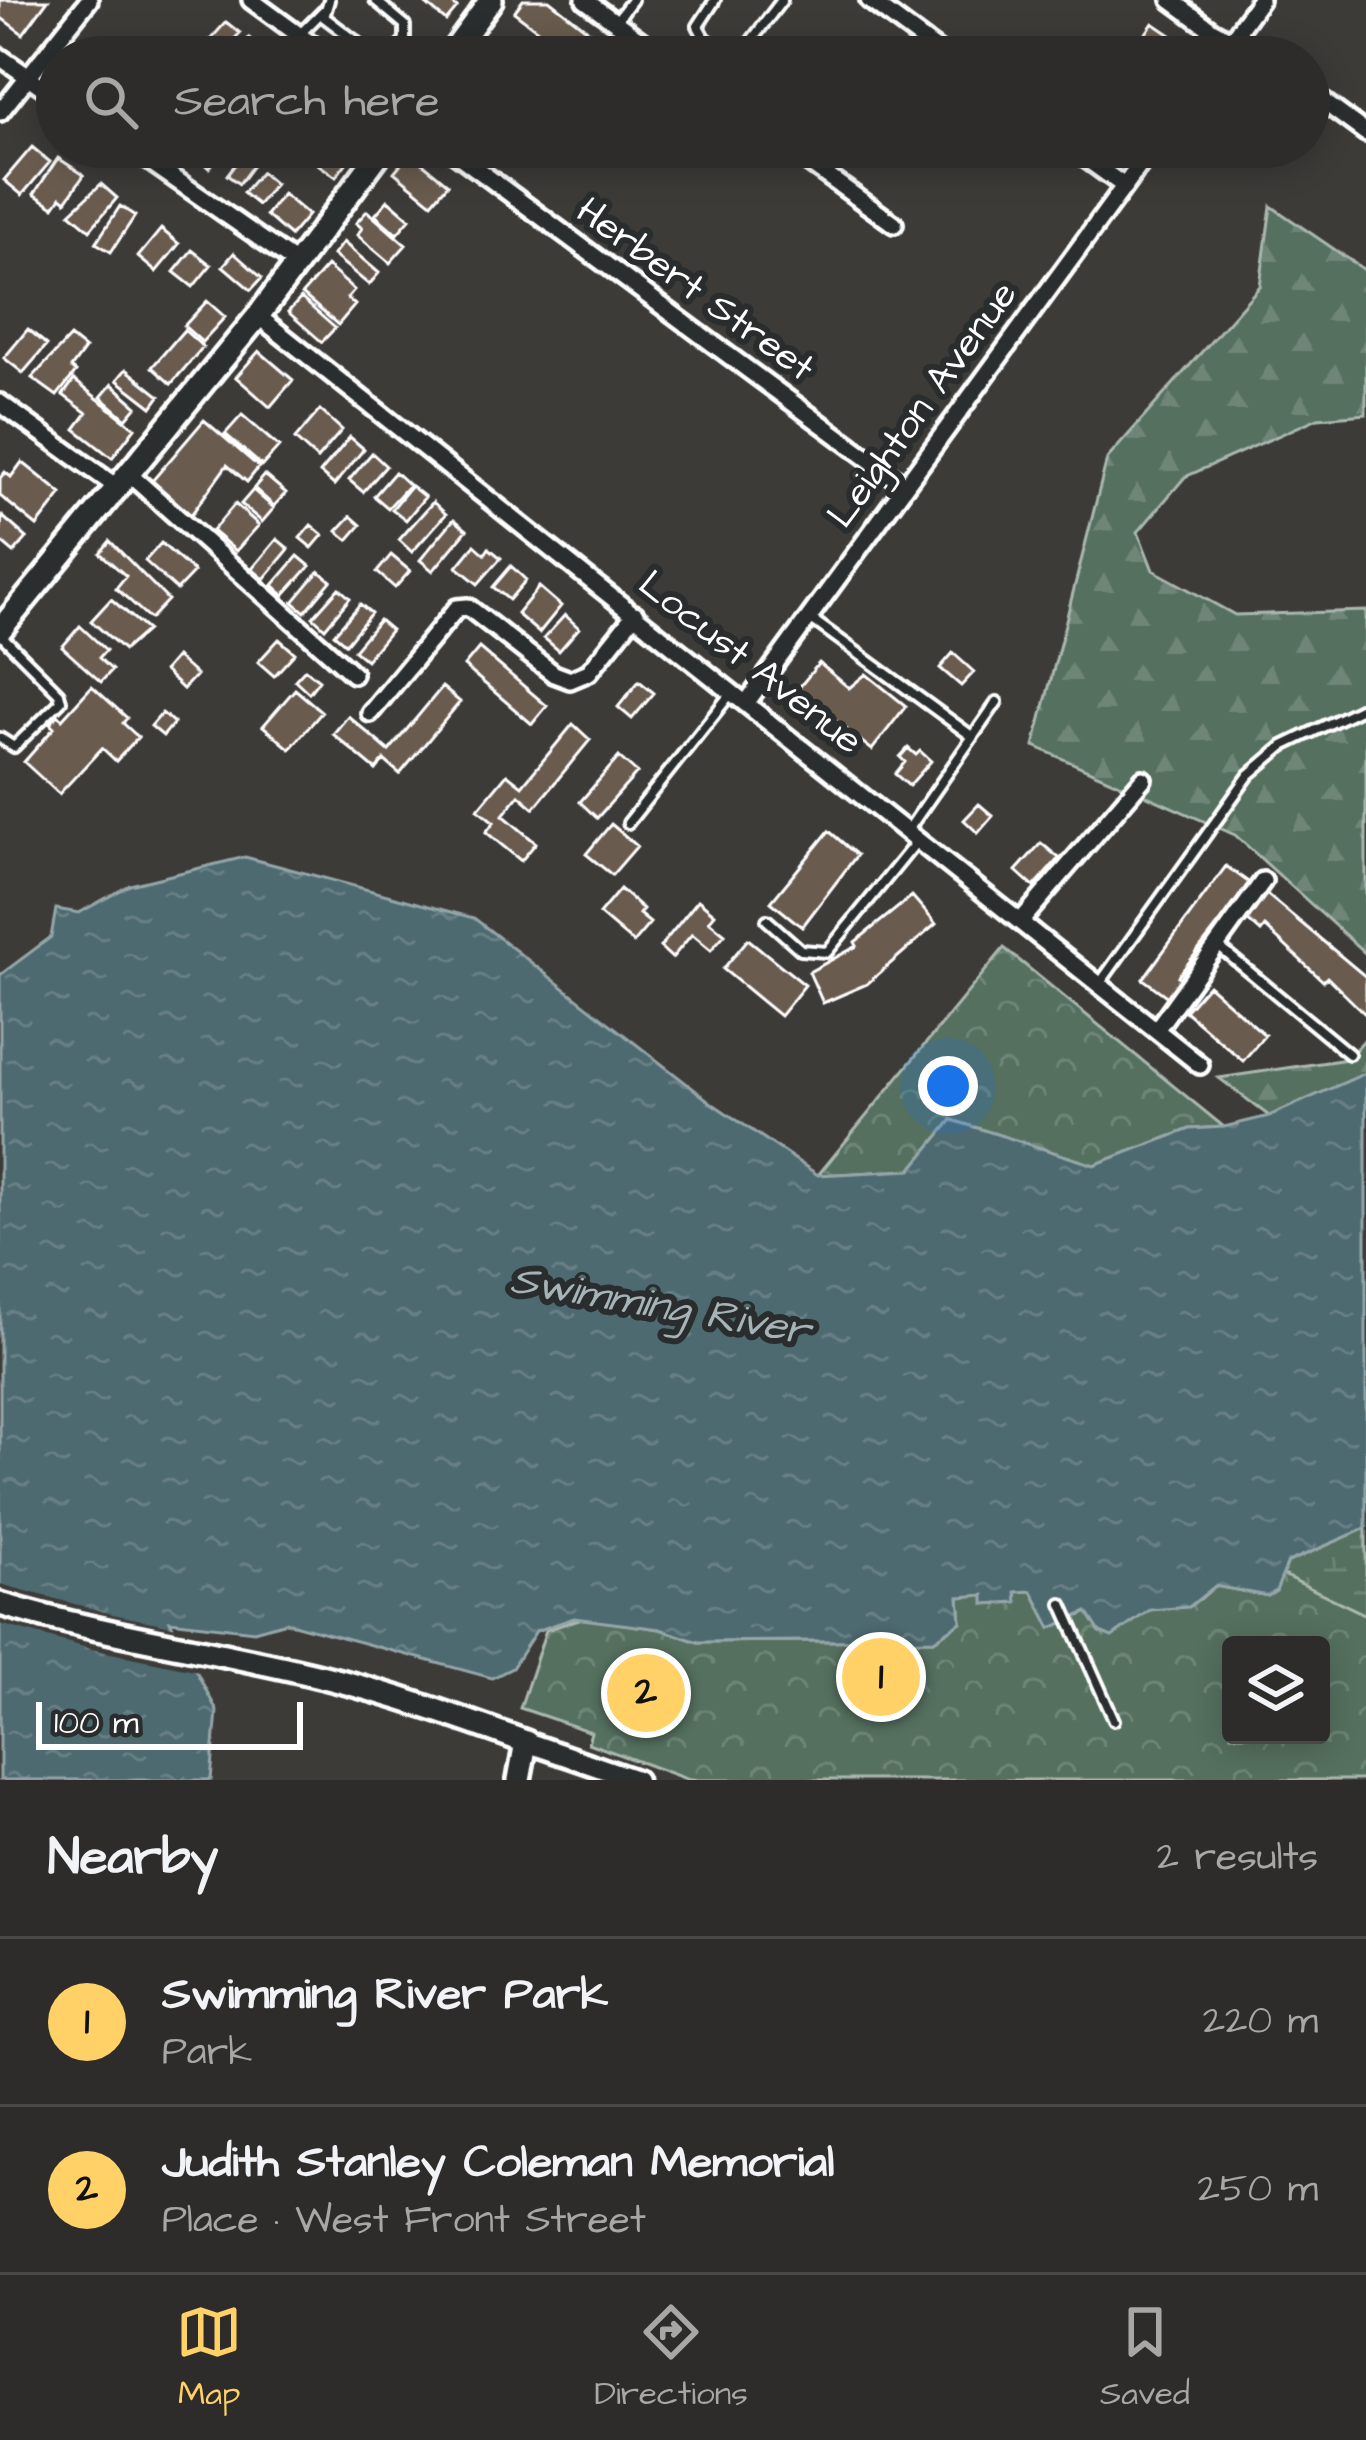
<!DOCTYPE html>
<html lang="en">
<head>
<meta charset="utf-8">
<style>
	body { margin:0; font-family:"Architects Daughter",sans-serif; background:#3a3836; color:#f1f3f6 }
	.controls { position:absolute; right:36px; bottom:36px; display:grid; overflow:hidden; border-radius:12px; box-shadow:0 6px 30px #0003 }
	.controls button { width:108px; height:108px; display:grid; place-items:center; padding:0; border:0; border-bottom:3px solid #494847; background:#2e2c2a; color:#f1f3f6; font:60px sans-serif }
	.scale { position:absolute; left:36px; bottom:30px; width:267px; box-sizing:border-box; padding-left:12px; border:6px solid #fff; border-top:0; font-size:33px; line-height:42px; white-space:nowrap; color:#fff; -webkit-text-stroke:9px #2a2d2e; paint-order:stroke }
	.you { position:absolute; left:948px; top:1086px; width:42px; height:42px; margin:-30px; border:9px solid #fff; border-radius:50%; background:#1a73e8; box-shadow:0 0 0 18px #1a73e833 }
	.badge { display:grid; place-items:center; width:78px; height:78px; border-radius:50%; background:#ffd166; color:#111; font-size:39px; font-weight:700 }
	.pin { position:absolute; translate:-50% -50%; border:6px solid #fff; box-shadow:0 3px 12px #0006 }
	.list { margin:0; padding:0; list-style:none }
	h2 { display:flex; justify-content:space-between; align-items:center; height:156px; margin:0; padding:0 48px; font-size:51px }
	h2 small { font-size:39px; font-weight:400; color:#a7a7a8 }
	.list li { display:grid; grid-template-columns:78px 1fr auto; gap:36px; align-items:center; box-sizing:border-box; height:168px; padding:0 48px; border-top:3px solid #494847 }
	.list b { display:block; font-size:45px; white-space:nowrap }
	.list p { margin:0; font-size:39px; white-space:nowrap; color:#a7a7a8 }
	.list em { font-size:39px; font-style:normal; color:#a7a7a8 }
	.icon { flex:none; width:66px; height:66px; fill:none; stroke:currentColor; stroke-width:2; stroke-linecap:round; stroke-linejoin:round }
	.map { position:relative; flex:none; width:1366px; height:1780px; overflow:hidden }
	.search { position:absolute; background:#2e2c2a; box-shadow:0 6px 30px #0003; left:36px; right:36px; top:36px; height:132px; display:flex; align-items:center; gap:30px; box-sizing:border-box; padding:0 42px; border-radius:66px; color:#a7a7a8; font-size:45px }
	.sheet { height:492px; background:#2e2c2a }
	nav { display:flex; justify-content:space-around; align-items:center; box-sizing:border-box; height:168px; border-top:3px solid #494847; background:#2e2c2a; font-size:33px; color:#a7a7a8 }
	nav a { display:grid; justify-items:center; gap:6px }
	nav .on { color:#ffd166 }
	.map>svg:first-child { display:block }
	.forest { fill:url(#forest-firs); stroke:#aab8af; stroke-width:3 }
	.wetland { fill:url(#wetland-marsh); stroke:#aab8af; stroke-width:3 }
	.park { fill:url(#park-crowns); stroke:#aab8af; stroke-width:3; fill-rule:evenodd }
	.water { fill:url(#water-ripples); stroke:#94a6a9; stroke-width:3 }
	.pier { fill:#3d3b38 }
	.building { fill:#695b50; stroke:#fff; stroke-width:3 }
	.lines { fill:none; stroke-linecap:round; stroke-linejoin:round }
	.service-casing { stroke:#fff; stroke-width:16 }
	.minor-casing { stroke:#fff; stroke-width:24 }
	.tertiary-casing { stroke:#fff; stroke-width:27 }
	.secondary-casing { stroke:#fff; stroke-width:30 }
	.service { stroke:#2a2d2e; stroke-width:8 }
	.minor { stroke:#2a2d2e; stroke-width:15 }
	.tertiary { stroke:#2a2d2e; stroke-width:18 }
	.secondary { stroke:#2a2d2e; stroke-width:21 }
	.labels { text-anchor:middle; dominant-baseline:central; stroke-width:12; stroke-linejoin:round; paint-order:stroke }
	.street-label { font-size:39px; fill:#fff; stroke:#2a2d2e }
	.water-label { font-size:42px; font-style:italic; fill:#a6b4b8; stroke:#2a2d2e }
</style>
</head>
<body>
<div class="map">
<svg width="1366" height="1780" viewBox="0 0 1366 1780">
	<defs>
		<pattern id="forest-firs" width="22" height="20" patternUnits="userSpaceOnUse" patternTransform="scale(3)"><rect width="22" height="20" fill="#55705f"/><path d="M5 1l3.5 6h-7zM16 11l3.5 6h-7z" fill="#6e8577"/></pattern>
		<pattern id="wetland-marsh" width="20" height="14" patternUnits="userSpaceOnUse" patternTransform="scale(3)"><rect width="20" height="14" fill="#55705f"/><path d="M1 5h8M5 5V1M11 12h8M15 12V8" fill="none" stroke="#6e8577"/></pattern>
		<pattern id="park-crowns" width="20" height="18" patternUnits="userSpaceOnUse" patternTransform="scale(3)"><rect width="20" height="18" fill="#55705f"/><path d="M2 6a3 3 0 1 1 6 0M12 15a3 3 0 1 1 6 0" fill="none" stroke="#6e8577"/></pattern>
		<pattern id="water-ripples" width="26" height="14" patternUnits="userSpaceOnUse" patternTransform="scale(3)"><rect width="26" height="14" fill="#4d6a70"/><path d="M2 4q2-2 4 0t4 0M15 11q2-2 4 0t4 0" fill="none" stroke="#688085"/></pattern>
	</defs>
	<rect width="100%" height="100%" fill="#3d3b38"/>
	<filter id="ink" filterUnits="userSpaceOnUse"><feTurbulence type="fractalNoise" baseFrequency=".00833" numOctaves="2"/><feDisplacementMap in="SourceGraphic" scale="24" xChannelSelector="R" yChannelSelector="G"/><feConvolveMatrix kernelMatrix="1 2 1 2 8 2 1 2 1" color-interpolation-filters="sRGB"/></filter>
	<g filter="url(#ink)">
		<path class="forest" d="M1271 206 1366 271V414L1318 418 1185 477 1138 532 1153 570 1235 615 1366 611V954L1235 835 1034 746 1107 459 1260 286Z
			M1366 1038V1073L1269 1116 1219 1078 1347 1059Z"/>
		<path class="wetland" d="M1366 1528V1615L1281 1574 1288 1562Z"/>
		<path class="park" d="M1004 948 1224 1127 1190 1129 1094 1165 952 1120 911 1170 818 1175Z
			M1281 1574 1366 1615V1780H689L588 1743 591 1732 520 1708 546 1630 582 1618 660 1629 698 1642 934 1640 961 1622 959 1597 984 1594 985 1604 1016 1602V1592L1032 1591 1051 1628 1088 1612 1100 1632 1150 1610 1200 1599 1215 1586 1268 1596 1276 1591ZM1231 1645H1321V1735H1231Z"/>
		<path class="water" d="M245 857 474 918 713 1104 818 1175 911 1170 952 1120 1094 1165 1190 1129 1224 1127 1269 1116 1366 1073V1528L1288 1562 1276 1591 1268 1596 1215 1586 1189 1607 1150 1610 1112 1637 1100 1632 1087 1612 1051 1628 1032 1591 1016 1592 1017 1602 984 1604V1595L959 1597 961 1622 934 1640 698 1642 660 1629 574 1618 536 1631 512 1668 492 1678 286 1622 254 1631 170 1621 217 1711 211 1780H0V975L51 937 56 909 79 913 130 885Z"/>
		<path class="pier" d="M0 1584 112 1614 192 1630 180 1628 204 1672 91 1649 0 1624Z"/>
		<path class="building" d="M0 0H48L23 34 0 17Z
			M421 0H448L457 8 446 21Z
			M523 0H549L607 45 598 57H573L514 12Z
			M226 22 240 33 218 57H207L200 51Z
			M1153 23 1187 46 1180 57 1144 36Z
			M249 38 261 48 254 57H234Z
			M32 147 50 162 22 195 4 180Z
			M205 147H227L209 168 196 157Z
			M307 147H325L347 162 336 177 302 153Z
			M410 153 448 184 432 203 394 172Z
			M242 155 254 164 239 184 227 175Z
			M58 158 84 175 66 201 61 197 54 207 34 194Z
			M261 172 275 184 258 205 243 193Z
			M101 184 117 198 90 230 70 213Z
			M283 194 308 215 290 236 266 215Z
			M388 200 410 219 397 234 375 215Z
			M120 206 135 216 111 252 96 243Z
			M367 211 406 245 390 263 357 235 362 228 356 223Z
			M161 229 179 244 156 272 138 257Z
			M343 242 379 273 369 285 333 255Z
			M192 250 211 265 193 287 174 272Z
			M234 253 262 278 251 290 223 266Z
			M327 266 354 290 347 298 355 305 338 325 302 294Z
			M301 298 335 328 322 342 288 312Z
			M207 301 225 317 202 342 184 326Z
			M28 329 47 345 23 373 4 358Z
			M184 330 203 347 171 384 152 367Z
			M70 337 85 349 71 368 76 372 57 396 32 378Z
			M259 351 293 380 270 407 236 377Z
			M126 369 160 396 152 407 117 380Z
			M74 380 135 428 112 458 75 429 87 413 63 395Z
			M112 384 137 406 126 419 101 397Z
			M320 410 342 430 317 459 295 439Z
			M242 415 279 447 262 466 225 434Z
			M204 420 259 467 247 482 227 465 191 515 152 481Z
			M350 437 364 449 334 485 320 473Z
			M372 453 386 466 363 492 349 480Z
			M22 462 62 494 37 526 0 496V478L5 472 11 477Z
			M395 472 409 485 388 508 374 496Z
			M265 475 286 493 274 506 254 488Z
			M411 486 425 497 406 520 392 509Z
			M253 490 274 508 262 522 241 504Z
			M433 502 446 514 412 552 399 540Z
			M235 504 259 525 236 551 212 531Z
			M2 516 27 538 14 553 0 541Z
			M351 516 361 525 348 540 337 531Z
			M454 519 467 530 433 571 420 560Z
			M311 525 323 535 312 548 300 538Z
			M277 539 289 549 264 579 252 569Z
			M110 541 168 600 150 619 116 588 126 576 100 553Z
			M161 543 194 572 177 590 145 561Z
			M475 545 485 554 489 548 501 558 478 584 457 567Z
			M391 555 410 571 395 588 377 572Z
			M298 556 310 566 284 595 273 585Z
			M511 566 526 580 509 600 493 587Z
			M319 571 331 581 305 612 293 602Z
			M539 587 561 606 539 633 517 614Z
			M339 588 350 598 325 628 313 617Z
			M111 599 147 630 124 650 91 621Z
			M360 604 371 613 346 644 334 634Z
			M565 615 579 628 559 651 544 638Z
			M379 620 391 630 366 660 354 650Z
			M80 626 106 650 99 658 112 670 101 682 62 647Z
			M279 639 295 653 274 676 258 662Z
			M479 648 547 706 532 724 464 666Z
			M953 653 974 672 961 686 940 668Z
			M176 657 196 675 183 689 164 671Z
			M819 663 849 688 866 674 906 706 872 750 797 690Z
			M305 669 319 680 309 693 295 680Z
			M639 681 654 693 632 719 618 707Z
			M92 686 127 718 123 723 138 737 116 761 102 748 59 794 24 762 54 728 50 724 58 715 62 719Z
			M442 687 460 702 400 774 384 760 376 770 333 734 348 716 389 751Z
			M295 689 322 712 290 749 263 726Z
			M162 713 174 723 163 736 151 726Z
			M573 724 590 740 534 808 519 795 503 815 536 843 521 861 486 832 494 822 478 809 507 774 522 786Z
			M908 748 916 755 920 751 931 761 909 786 895 774 905 762 900 757Z
			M619 757 637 773 597 818 580 802Z
			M979 804 993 816 978 833 964 820Z
			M611 824 637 846 612 875 586 854Z
			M829 831 857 855 802 927 771 902Z
			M1041 843 1059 858 1034 887 1016 871Z
			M1226 866 1251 884 1178 976 1183 979 1169 998 1143 979Z
			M620 889 643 909 639 914 650 923 633 943 599 914Z
			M1264 892 1366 977V1015L1327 977 1323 981 1265 927 1261 932 1244 917Z
			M912 896 936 924 867 984 823 1003 809 972 857 946 855 942Z
			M698 900 715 914 709 921 725 934 711 950 692 934 672 958 660 947Z
			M748 939 805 985 780 1016 723 969Z
			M1208 985 1265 1035 1243 1061 1185 1011Z"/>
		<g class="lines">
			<defs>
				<path id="service" d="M329 0 324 17 377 57
					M375 0 405 25V39L392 57
					M715 0 698 26 704 37 731 57
					M616 21 632 0
					M299 35 323 11
					M739 57 782 0
					M810 618 973 737
					M0 738 14 747 61 701 59 693 1 635
					M628 823 732 692
					M908 830 997 702
					M767 920 801 950 827 952 918 840
					M1218 946 1349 1054
					M1100 983 1249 775 1283 746 1366 706
					M1062 1604 1114 1720"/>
				<path id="minor" d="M251 0 329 57
					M585 0 663 57
					M869 0 946 57
					M1171 0 1212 30 1262 57
					M0 57 57 97
					M1219 57 1260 0
					M1309 91 1366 133
					M0 112 89 0
					M129 147 297 264
					M447 147 904 485
					M787 147 894 224
					M1070 147 1124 186
					M258 316 1200 1065
					M0 403 118 488
					M129 474 353 674
					M747 702 1153 147
					M370 713 457 608 468 607 554 674 570 680 589 672 635 614
					M1021 921 1143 779
					M1156 1030 1263 881"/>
				<path id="tertiary" d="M526 1742 636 1780"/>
				<path id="secondary" d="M449 57 491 0
					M0 630 258 316 384 147
					M0 1604C107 1636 216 1650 324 1677 393 1694 460 1718 526 1742L519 1780"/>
			</defs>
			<use href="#service" class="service-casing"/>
			<use href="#minor" class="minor-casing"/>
			<use href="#tertiary" class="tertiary-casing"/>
			<use href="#secondary" class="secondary-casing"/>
			<use href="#service" class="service"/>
			<use href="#minor" class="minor"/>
			<use href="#tertiary" class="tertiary"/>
			<use href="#secondary" class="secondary"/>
		</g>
	</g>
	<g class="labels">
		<g class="street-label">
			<text transform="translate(695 290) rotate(36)">Herbert Street</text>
			<text transform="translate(923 405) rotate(-54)">Leighton Avenue</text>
			<text transform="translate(750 663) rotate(38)">Locust Avenue</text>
		</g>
		<g class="water-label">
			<text transform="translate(660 1306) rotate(10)">Swimming River</text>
		</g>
	</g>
</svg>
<div class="controls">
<button><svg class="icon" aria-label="layers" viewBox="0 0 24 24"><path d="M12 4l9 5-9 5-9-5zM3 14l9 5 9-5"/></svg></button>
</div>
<div class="scale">100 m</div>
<div class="you"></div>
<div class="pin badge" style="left:881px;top:1677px">1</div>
<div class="pin badge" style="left:646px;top:1693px">2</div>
<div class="search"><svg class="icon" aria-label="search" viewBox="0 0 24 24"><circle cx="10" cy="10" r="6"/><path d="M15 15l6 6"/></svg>Search here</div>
</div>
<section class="sheet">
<h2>Nearby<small>2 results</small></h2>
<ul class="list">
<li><span class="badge">1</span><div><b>Swimming River Park</b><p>Park</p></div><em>220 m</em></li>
<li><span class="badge">2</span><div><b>Judith Stanley Coleman Memorial</b><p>Place · West Front Street</p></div><em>250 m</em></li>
</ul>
</section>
<nav>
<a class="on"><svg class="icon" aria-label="map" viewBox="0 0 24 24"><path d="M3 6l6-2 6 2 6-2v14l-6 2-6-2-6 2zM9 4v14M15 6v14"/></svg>Map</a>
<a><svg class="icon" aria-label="directions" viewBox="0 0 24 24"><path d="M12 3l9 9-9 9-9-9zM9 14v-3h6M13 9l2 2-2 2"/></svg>Directions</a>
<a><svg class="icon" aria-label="saved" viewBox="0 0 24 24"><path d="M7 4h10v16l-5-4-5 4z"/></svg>Saved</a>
</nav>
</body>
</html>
